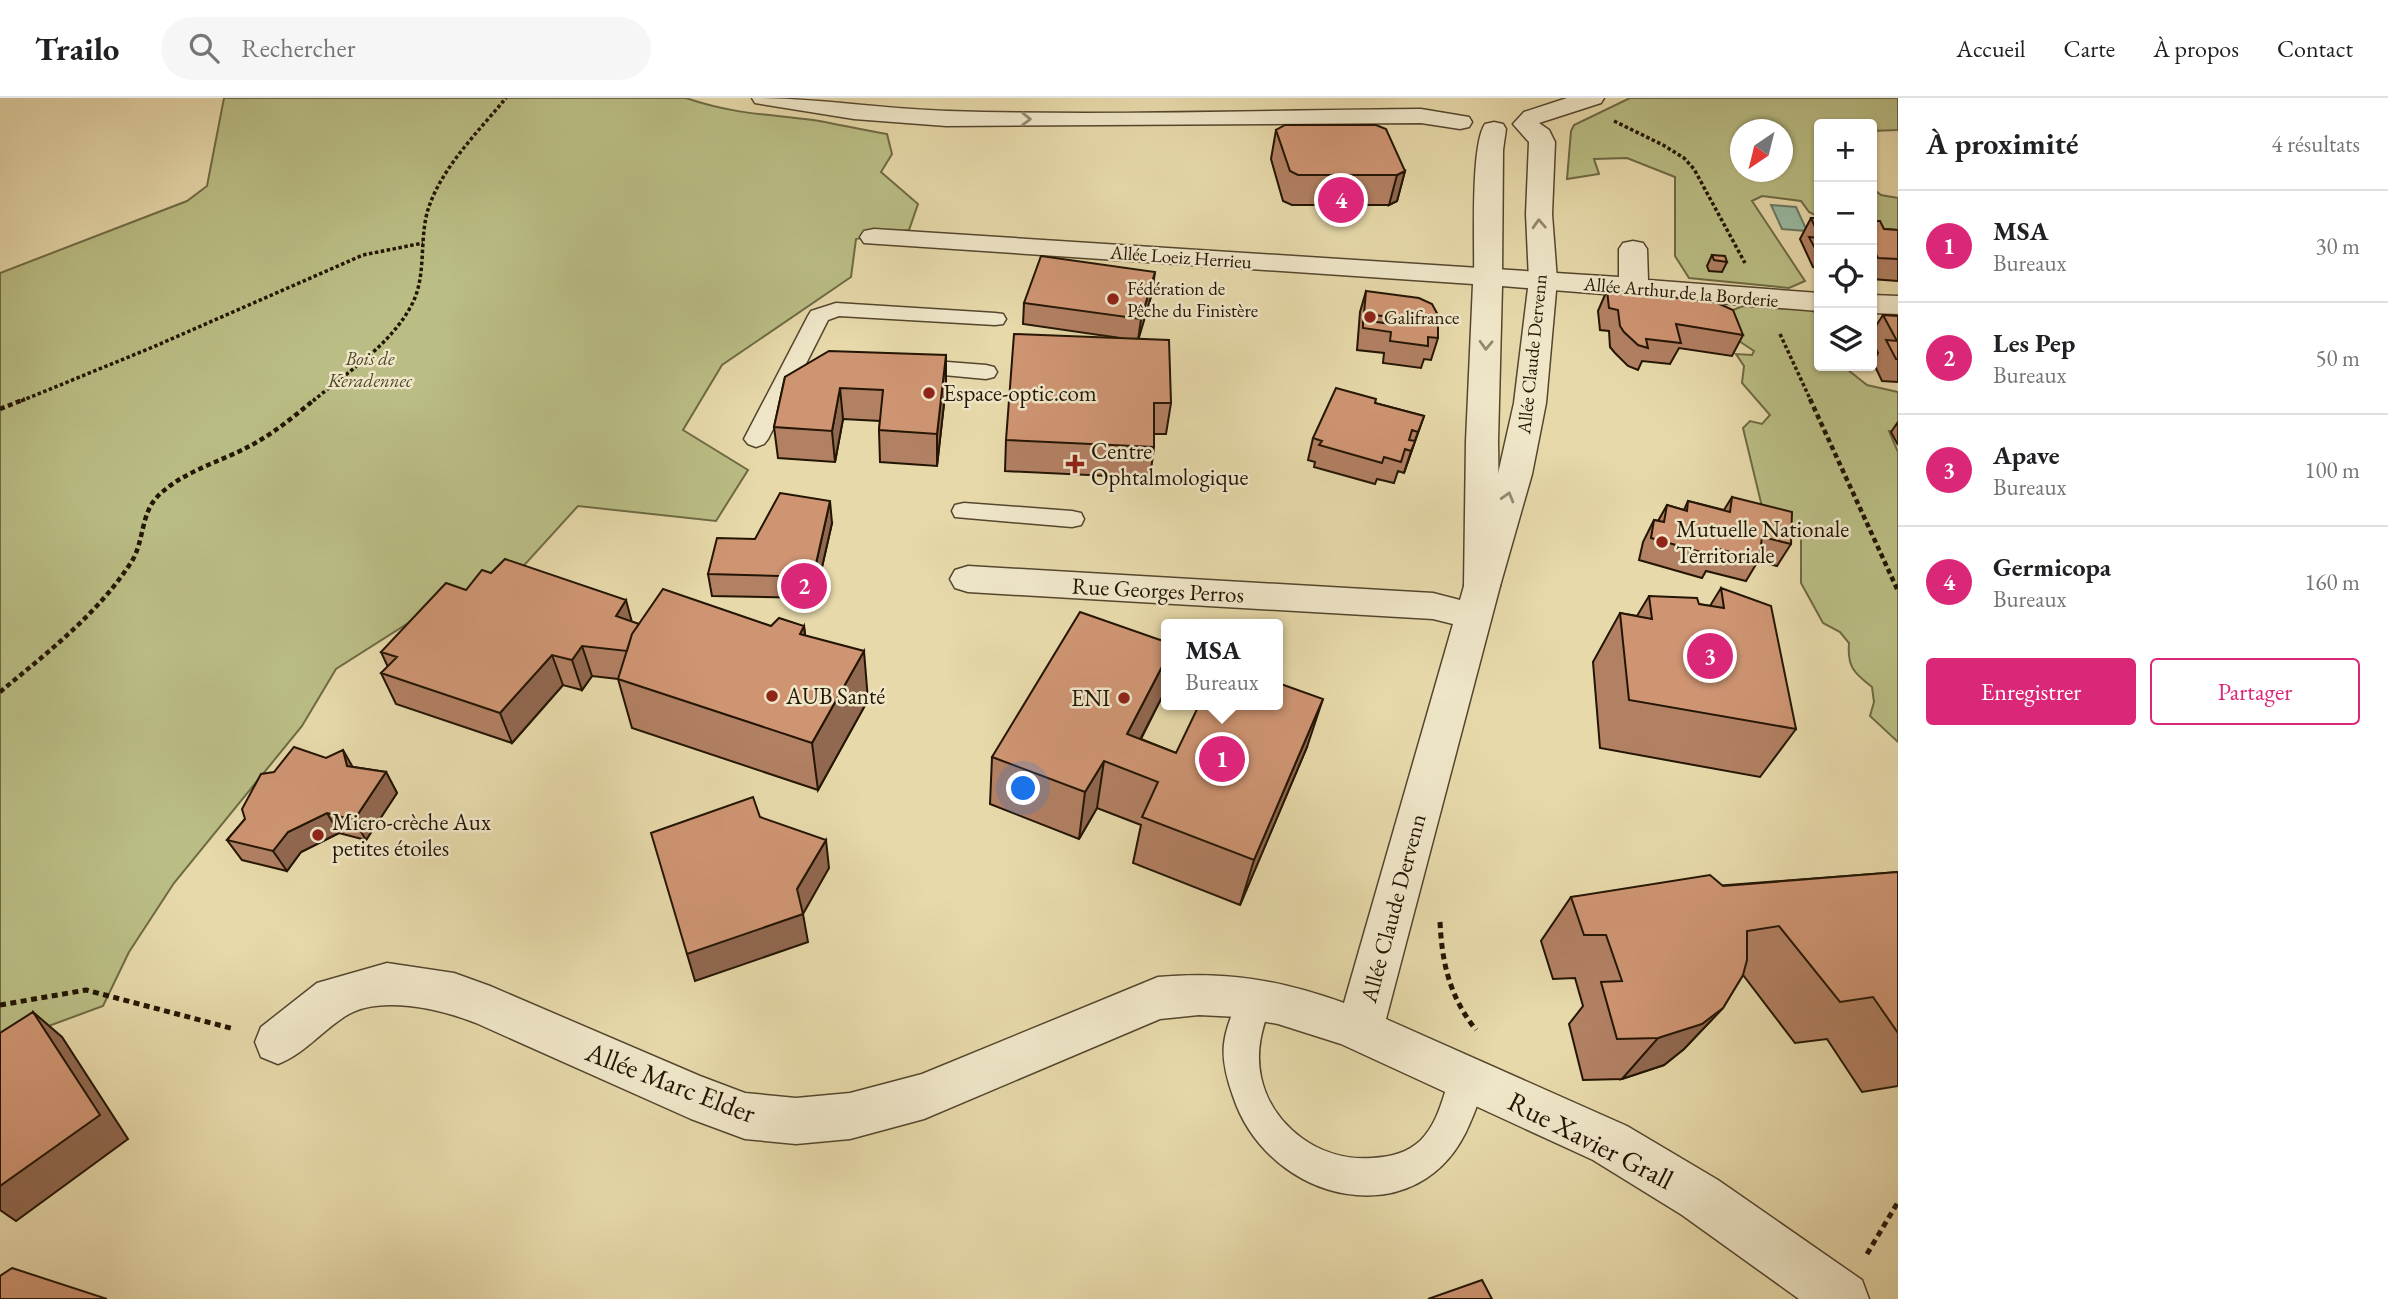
<!DOCTYPE html>
<html lang="fr">
<head>
<meta charset="utf-8">
<style>
	body { margin:0; font-family:"EB Garamond",serif; background:#f6f6f6; color:#202124 }
	.controls { position:absolute; right:21px; top:21px; display:grid; overflow:hidden; border-radius:7px; box-shadow:0 2px 5px #0004 }
	.controls button { width:63px; height:63px; display:grid; place-items:center; padding:0; border:0; border-bottom:2px solid #e0e0e0; background:#fff; color:#202124; font:35px sans-serif }
	.compass { position:absolute; left:1730px; top:21px; width:63px; height:63px; border-radius:50%; background:#fff; box-shadow:0 2px 5px #0004; rotate:215deg }
	.you { position:absolute; left:1024px; top:691px; width:24px; height:24px; margin:-18px; border:5px solid #fff; border-radius:50%; background:#1a73e8; box-shadow:0 0 0 10px #1a73e833 }
	.badge { display:grid; place-items:center; width:46px; height:46px; border-radius:50%; background:#db2777; color:#fff; font-size:23px; font-weight:700 }
	.pin { position:absolute; translate:-50% -50%; border:4px solid #fff; box-shadow:0 2px 7px #0006 }
	.popup { position:absolute; left:1161px; top:521px; width:122px; height:91px; box-sizing:border-box; display:grid; place-content:center; border-radius:7px; background:#fff; filter:drop-shadow(0 2px 5px #0005); font-size:23px; white-space:nowrap; color:#757577 }
	.popup b { font-size:26px; color:#202124 }
	.popup::after { content:''; position:absolute; left:50%; top:100%; margin-left:-14px; border:14px solid transparent; border-top-color:#fff }
	.list { margin:0; padding:0; list-style:none }
	h2 { display:flex; justify-content:space-between; align-items:center; height:91px; margin:0; padding:0 28px; font-size:30px }
	h2 small { font-size:23px; font-weight:400; color:#757577 }
	.list li { display:grid; grid-template-columns:46px 1fr auto; gap:21px; align-items:center; box-sizing:border-box; height:112px; padding:0 28px; border-top:2px solid #e0e0e0 }
	.list b { display:block; font-size:26px; white-space:nowrap }
	.list p { margin:0; font-size:23px; white-space:nowrap; color:#757577 }
	.list em { font-size:23px; font-style:normal; color:#757577 }
	.actions { display:flex; gap:14px; padding:21px 28px }
	.actions a { flex:1; padding:16px 0; border:2px solid #db2777; border-radius:7px; text-align:center; font-size:24px; color:#db2777 }
	.actions .main { background:#db2777; color:#fff }
	.icon { flex:none; width:38px; height:38px; fill:none; stroke:currentColor; stroke-width:2; stroke-linecap:round; stroke-linejoin:round }
	.map { position:relative; flex:none; width:1898px; height:1201px; overflow:hidden }
	header { display:flex; align-items:center; gap:42px; box-sizing:border-box; height:98px; padding:0 35px; background:#fff; border-bottom:2px solid #e0e0e0 }
	header strong { font-size:33px }
	nav { display:flex; gap:38px; margin-inline-start:auto; font-size:24px }
	.search { width:490px; height:63px; background:#f6f6f6; display:flex; align-items:center; gap:18px; box-sizing:border-box; padding:0 24px; border-radius:38px; color:#757577; font-size:26px }
	main { display:flex }
	aside { flex:1; background:#fff }
	.map>svg:first-child { display:block }
	.green { fill:#babe85; stroke:#6e6a44; stroke-width:2; fill-rule:evenodd }
	.water { fill:#98bba4; stroke:#697964; stroke-width:2 }
	.lines { fill:none; stroke-linecap:round; stroke-linejoin:round }
	.service-casing { stroke:#54462d; stroke-width:3 }
	.minor-casing { stroke:#54462d; stroke-width:3 }
	.tertiary-casing { stroke:#54462d; stroke-width:3 }
	.path-far2 { stroke:#231503; stroke-width:3.5; stroke-dasharray:3.5 2.5; stroke-linecap:butt }
	.path-far1 { stroke:#231503; stroke-width:4.5; stroke-dasharray:5 3.5; stroke-linecap:butt }
	.path { stroke:#231503; stroke-width:5; stroke-dasharray:6 4.5; stroke-linecap:butt }
	.service { fill:#efe6c8; fill-rule:evenodd }
	.minor { fill:#efe6c8; fill-rule:evenodd }
	.tertiary { fill:#efe6c8; fill-rule:evenodd }
	.wall { fill:#b28063; stroke:#231503; stroke-width:2 }
	.shaded-wall { fill:#916850; stroke:#231503; stroke-width:2 }
	.building { fill:#cf9573; stroke:#231503; stroke-width:2 }
	.oneway { stroke:#93886f }
	.poi-dot { fill:#8f2418; stroke:#efe6c8; stroke-width:2.5 }
	.labels { text-anchor:middle; dominant-baseline:central; stroke-width:5; stroke-linejoin:round; paint-order:stroke }
	.far-street-label { font-size:19px; fill:#231503; stroke:#efe6c8 }
	.far-poi-label { font-size:19px; fill:#231503; stroke:#efe6c8; text-anchor:start }
	.far-park-label { font-size:19px; font-style:italic; fill:#50482a; stroke:#efe6c8 }
	.poi-label { font-size:23px; fill:#231503; stroke:#efe6c8; text-anchor:start }
	.street-label { font-size:23px; fill:#231503; stroke:#efe6c8 }
	.near-street-label { font-size:28px; fill:#231503; stroke:#efe6c8 }
</style>
</head>
<body>
<header>
<strong>Trailo</strong>
<div class="search"><svg class="icon" aria-label="search" viewBox="0 0 24 24"><circle cx="10" cy="10" r="6"/><path d="M15 15l6 6"/></svg>Rechercher</div>
<nav><a>Accueil</a><a>Carte</a><a>À propos</a><a>Contact</a></nav>
</header>
<main>
<div class="map">
<svg width="1898" height="1201" viewBox="0 0 1898 1201">
	<rect width="100%" height="100%" fill="#e7d9aa"/>
	<filter id="stains"><feTurbulence type="fractalNoise" baseFrequency=".00286" numOctaves="4"/><feColorMatrix values="0 0 0 0 .2 0 0 0 0 .09 0 0 0 0 .02 0 0 0 .5 -.17"/></filter>
	<radialGradient id="worn" r=".72"><stop offset=".6" stop-color="#630" stop-opacity="0"/><stop offset="1" stop-color="#630" stop-opacity=".3"/></radialGradient>
	<path class="green" d="M224 0H686C733 16 765 16 813 22 837 26 862 32 887 36L892 56 881 74 918 106 909 132 856 141 851 179 722 267 683 332 748 372 716 423 578 408 518 474 418 519 336 571 302 628 174 785 129 854 103 908 24 937 0 959V175L187 103 207 88Z
		M1630 0H1898V32L1872 33V26H1819V119L1809 114 1801 103 1762 98 1752 103 1805 183 1789 190 1689 180 1675 158V79L1627 60 1594 61 1599 76 1567 81 1571 33 1574 27ZM1741 32H1783V74H1741Z
		M1872 90 1881 97 1898 100V156L1872 143Z
		M1743 208 1811 212 1819 217V268H1843L1867 287 1898 294V333H1889L1898 354V644L1870 618 1874 604 1872 589C1854 575 1847 569 1849 545L1840 534 1823 525 1801 485V440L1764 417 1743 330 1750 323 1762 326 1770 317 1742 285 1744 268 1736 256 1752 257 1754 253 1733 239 1728 214Z"/>
	<path class="water" d="M1771 107 1796 109 1807 133 1782 131Z"/>
	<g class="lines">
		<defs>
			<path id="service" d="M836 205 995 215 1003 216 1006 221 1003 226 995 227 839 218 828 222 768 341 764 346 756 349 748 346 744 341 808 218 811 213Z
				M909 261 986 267 994 269 997 274 994 279 986 281 901 273 898 268 901 263Z
				M964 405 1072 413 1081 415 1084 421 1081 427 1072 429 955 419 952 413 955 407Z
				M1255 886 1267 890 1272 901C1263 929 1255 950 1261 979 1272 1030 1322 1064 1372 1060 1391 1059 1407 1055 1421 1042 1441 1021 1443 994 1454 969L1466 965 1478 969C1486 987 1478 1007 1470 1025 1422 1142 1268 1106 1233 998 1227 981 1222 963 1224 946 1226 927 1236 907 1243 890Z"/>
			<path id="minor" d="M874 131 1619 179V151L1623 145 1633 143 1643 145 1647 151 1648 182 1819 195V213L1502 188 1498 343 1500 488 1386 921 1627 1028 1718 1082 1862 1182 1869 1201H1799L1682 1117 1593 1062 1341 946 1278 926 1239 919 1199 917 1160 921 924 1021 850 1041 796 1046 745 1041 691 1021 476 925C440 911 378 896 344 919 321 934 304 956 278 966L261 959 255 944 261 929 317 885 387 865 454 875 490 888 700 978 745 995 796 1000 850 995 922 976 1158 879C1226 873 1280 882 1344 905L1453 526 1433 521 968 494 955 490 950 481 955 472 968 468 1433 495 1460 502 1464 488 1466 343 1473 186 864 145 860 139 864 133Z
				M1872 197 1898 198V216L1872 215Z"/>
			<path id="tertiary" d="M752 0C818 0 882 11 948 13 1105 18 1264 12 1421 11L1469 19 1472 24 1469 29 1460 31 1421 25 946 28 854 21 755 5Z
				M1567 0H1604L1601 5 1539 25 1549 32 1555 44 1552 116 1557 182 1546 305 1532 376 1500 488 1495 497 1482 501 1469 497 1464 488 1498 376 1514 305 1529 182 1526 116 1529 44 1513 26 1524 14Z
				M1494 24 1503 26 1506 31 1503 52 1502 179 1498 185 1488 188 1478 185 1474 179C1475 148 1470 48 1485 26Z"/>
		</defs>
		<use href="#service" class="service-casing"/>
		<use href="#minor" class="minor-casing"/>
		<use href="#tertiary" class="tertiary-casing"/>
		<path class="path-far2" d="M1614 23 1663 47 1684 60 1694 71 1745 165
			M1780 236 1811 303
			M21 303 153 249 363 157 423 145
			M313 303C346 275 388 249 410 210 427 181 419 147 427 115 439 72 478 34 506 0"/>
		<path class="path-far1" d="M1810 301 1898 493
			M0 311 25 301
			M0 594C48 554 98 516 132 463 144 443 141 416 157 399 181 374 220 364 250 348 274 335 295 318 315 301"/>
		<path class="path" d="M1440 824C1442 866 1450 899 1476 932
			M0 907 86 892 234 931
			M1867 1156 1898 1104"/>
		<use href="#service" class="service"/>
		<use href="#minor" class="minor"/>
		<use href="#tertiary" class="tertiary"/>
	</g>
	<path class="wall" d="M1276 32 1405 73 1397 103 1389 107H1292L1283 103 1271 61Z
		M1811 120H1819V170L1813 169 1800 141Z
		M1872 123 1884 131 1898 132V183L1872 181Z
		M1712 157 1727 164 1722 174 1709 173 1707 168Z
		M1607 192 1743 237 1732 258 1679 250 1670 266 1642 263 1638 272 1628 268 1615 255 1610 249 1609 233 1600 232 1598 213Z
		M1366 193 1438 240 1431 262 1424 261 1421 270 1383 265 1384 255 1357 252 1360 214Z
		M1152 195 1138 241 1171 305 1166 336H1154V349L1150 380 1005 373 1006 342 1120 240 1023 226 1024 205Z
		M1883 217 1898 218V284L1882 283 1873 264 1878 255 1872 243V234Z
		M946 257V288L937 368 880 364 879 332 880 323 843 321 835 364 778 360 774 329 785 279Z
		M1375 305 1424 318 1404 375 1398 373 1394 385 1377 381 1375 386 1314 369 1315 364 1308 362 1313 340Z
		M1898 324V347L1891 334Z
		M1732 399 1791 446 1777 468 1758 463 1746 483 1706 473 1702 480 1639 462 1643 444 1654 422 1658 423 1667 407 1684 412 1688 403 1724 412Z
		M832 425 815 500 712 498 708 476 755 441Z
		M1721 490 1796 631 1760 679 1600 650 1593 564 1620 515 1637 518 1649 498 1710 508Z
		M466 492 632 524 639 526 771 528H804L805 538 868 602 818 692 632 630 618 581 592 578 582 592 563 587 512 645 396 606 381 575 388 569 381 554Z
		M1166 544V586L1164 595 1141 641 1176 655 1307 649 1240 807 1133 765 1141 727 1097 710 1079 741 990 706 992 659Z
		M326 660 353 669 386 674 397 695 366 742 339 735 301 754 287 773 242 762 227 742 245 721 274 674Z
		M1898 774V988L1862 994 1827 941 1795 945 1743 877 1723 910 1684 951 1664 967 1622 981 1583 982 1569 926 1583 908 1575 880 1553 881 1541 843 1571 799Z"/>
	<path class="shaded-wall" d="M1405 73 1397 103 1389 107 1397 77Z
		M1155 174 1152 195 1138 243 1141 221Z
		M946 257V288L937 368V336Z
		M840 290 843 321 835 364 832 333Z
		M1424 318 1416 340 1404 375 1411 353Z
		M830 403 832 425 815 500 813 479Z
		M626 502 634 532 616 518Z
		M804 528 810 577 800 536Z
		M582 548 592 578 582 592 572 562Z
		M864 553 868 602 818 692 812 645Z
		M552 557 563 587 512 645 500 615Z
		M1166 561V586L1164 595 1125 671 1127 636Z
		M1323 601 1307 649 1240 807 1254 762Z
		M343 652 355 673 347 668Z
		M1104 663 1097 710 1079 741 1085 694Z
		M386 674 397 695 366 742 354 722Z
		M327 715 339 735 301 754 287 773 273 753 288 734Z
		M826 742 829 770 803 816 808 844 695 883 687 856 797 791Z
		M1723 910 1684 951 1664 967 1622 981 1658 940Z
		M33 914 62 939 128 1041 16 1123 0 1112V1088Z"/>
	<path class="building" d="M1285 27H1376L1386 31 1405 73 1397 77H1298L1290 73 1276 32Z
		M1811 120H1819V129H1815Z
		M1872 123H1880L1884 131 1898 132V161L1878 160 1873 151H1872Z
		M1809 139 1819 140V158Z
		M1712 157 1725 158 1727 164 1714 162Z
		M1041 158 1155 174 1141 221 1024 205Z
		M1607 192 1715 204 1733 212 1743 237 1676 226 1681 245 1646 241 1648 250 1638 247 1624 234 1620 228 1618 212 1609 210Z
		M1366 193 1419 200 1432 206 1438 217V240L1428 239V248L1390 243 1391 234 1363 230V222L1391 226 1392 219 1364 216Z
		M1883 217 1898 218V261H1896L1886 242 1897 243Z
		M1014 236 1169 242 1171 305H1154V349L1006 342Z
		M829 253 946 257 937 336 879 332 883 292 840 290 832 333 774 329 785 279Z
		M1336 290 1376 301 1375 305 1424 318 1418 334 1412 332 1409 342 1415 343 1411 353 1405 351 1401 364 1384 359 1382 365 1319 347 1322 343 1313 340Z
		M780 395 830 403 813 479 708 476 717 440 755 441Z
		M1732 399 1792 414 1791 446 1762 439 1759 462 1716 450 1715 458 1651 440 1654 422 1664 424 1667 407 1687 413 1688 403 1730 414Z
		M505 461 626 502 616 518 639 526 632 536 627 553 582 548 572 562 552 557 500 615 381 575 397 559 381 554 446 485 466 492 482 472 491 475Z
		M1721 490 1771 508 1796 631 1629 602 1620 515 1652 521 1649 498 1697 500 1699 506 1724 510Z
		M663 491 771 528 779 520 804 528 800 536 864 553 812 645 618 581 632 536Z
		M1080 514 1166 544V561L1127 636 1176 655 1199 607H1278V585L1323 601 1254 762 1142 719 1158 684 1104 663 1085 694 992 659Z
		M294 649 326 660 343 652 347 668 386 674 354 722 327 715 288 734 273 753 227 742 245 721 242 711 261 676 274 674Z
		M753 699 760 719 826 742 797 791 803 816 687 856 651 735Z
		M1898 774V935L1873 899 1840 904 1779 828 1747 833V862L1743 877 1723 910 1702 926 1658 940 1617 941 1601 884 1622 883 1606 837H1584L1571 799 1710 777 1723 788Z
		M33 914 100 1017 0 1088V935Z
		M12 1170 107 1201H0V1178Z
		M1482 1182 1492 1201H1428Z"/>
	<defs><path id="oneway-chevron" d="M-2-3.5L2.5 0L-2 3.5" fill="none" stroke-width="1.6" stroke-linecap="round" stroke-linejoin="round" transform="scale(1.75)"/></defs>
	<g class="oneway">
		<use href="#oneway-chevron" transform="translate(1026 21) rotate(1)"/>
		<use href="#oneway-chevron" transform="translate(1539 126) rotate(-93)"/>
		<use href="#oneway-chevron" transform="translate(1486 247) rotate(92)"/>
		<use href="#oneway-chevron" transform="translate(1508 399) rotate(-74)"/>
	</g>
	<g class="poi-dot">
		<circle cx="1113" cy="201" r="7"/>
		<circle cx="1370" cy="219" r="7"/>
		<circle cx="929" cy="295" r="7"/>
		<path d="M1071.5 355.5h7v7h7v7h-7v7h-7v-7h-7v-7h7z"/>
		<circle cx="1662" cy="444" r="7"/>
		<circle cx="772" cy="598" r="7"/>
		<circle cx="1124" cy="600" r="7"/>
		<circle cx="318" cy="737" r="7"/>
	</g>
	<g class="labels">
		<g class="far-street-label">
			<text transform="translate(1181 159) rotate(4)">Allée Loeiz Herrieu</text>
			<text transform="translate(1681 194) rotate(5)">Allée Arthur de la Borderie</text>
			<text transform="translate(1532 256) rotate(-84)">Allée Claude Dervenn</text>
		</g>
		<g class="far-poi-label">
			<text x="1127" y="190">Fédération de<tspan x="1127" dy="22">Pêche du Finistère</tspan></text>
			<text x="1384" y="219">Galifrance</text>
		</g>
		<g class="far-park-label">
			<text x="370" y="260">Bois de<tspan x="370" dy="22">Keradennec</tspan></text>
		</g>
		<g class="poi-label">
			<text x="943" y="295">Espace-optic.com</text>
			<text x="1091" y="353">Centre<tspan x="1091" dy="26">Ophtalmologique</tspan></text>
			<text x="1676" y="431">Mutuelle Nationale<tspan x="1676" dy="26">Territoriale</tspan></text>
			<text x="786" y="598">AUB Santé</text>
			<text x="1110" y="600" text-anchor="end">ENI</text>
			<text x="332" y="724">Micro-crèche Aux<tspan x="332" dy="26">petites étoiles</tspan></text>
		</g>
		<g class="street-label">
			<text transform="translate(1158 492) rotate(3)">Rue Georges Perros</text>
			<text transform="translate(1393 810) rotate(-75)">Allée Claude Dervenn</text>
		</g>
		<g class="near-street-label">
			<text transform="translate(671 984) rotate(21)">Allée Marc Elder</text>
			<text transform="translate(1591 1042) rotate(27)">Rue Xavier Grall</text>
		</g>
	</g>
	<rect width="100%" height="100%" filter="url(#stains)"/>
	<rect width="100%" height="100%" fill="url(#worn)"/>
</svg>
<div class="controls">
<button>+</button>
<button>−</button>
<button><svg class="icon" aria-label="locate" viewBox="0 0 24 24"><circle cx="12" cy="12" r="6"/><path d="M12 2v4M12 18v4M2 12h4M18 12h4"/></svg></button>
<button><svg class="icon" aria-label="layers" viewBox="0 0 24 24"><path d="M12 4l9 5-9 5-9-5zM3 14l9 5 9-5"/></svg></button>
</div>
<svg class="compass" viewBox="-18 -18 36 36"><path d="M0-13l5 13h-10z" fill="#e53935"/><path d="M0 13l5-13h-10z" fill="#757577"/></svg>
<div class="you"></div>
<div class="pin badge" style="left:1222px;top:661px">1</div>
<div class="popup"><b>MSA</b>Bureaux</div>
<div class="pin badge" style="left:804px;top:488px">2</div>
<div class="pin badge" style="left:1710px;top:558px">3</div>
<div class="pin badge" style="left:1341px;top:102px">4</div>
</div>
<aside>
<h2>À proximité<small>4 résultats</small></h2>
<ul class="list">
<li><span class="badge">1</span><div><b>MSA</b><p>Bureaux</p></div><em>30 m</em></li>
<li><span class="badge">2</span><div><b>Les Pep</b><p>Bureaux</p></div><em>50 m</em></li>
<li><span class="badge">3</span><div><b>Apave</b><p>Bureaux</p></div><em>100 m</em></li>
<li><span class="badge">4</span><div><b>Germicopa</b><p>Bureaux</p></div><em>160 m</em></li>
</ul>
<div class="actions"><a class="main">Enregistrer</a><a>Partager</a></div>
</aside>
</main>
</body>
</html>
